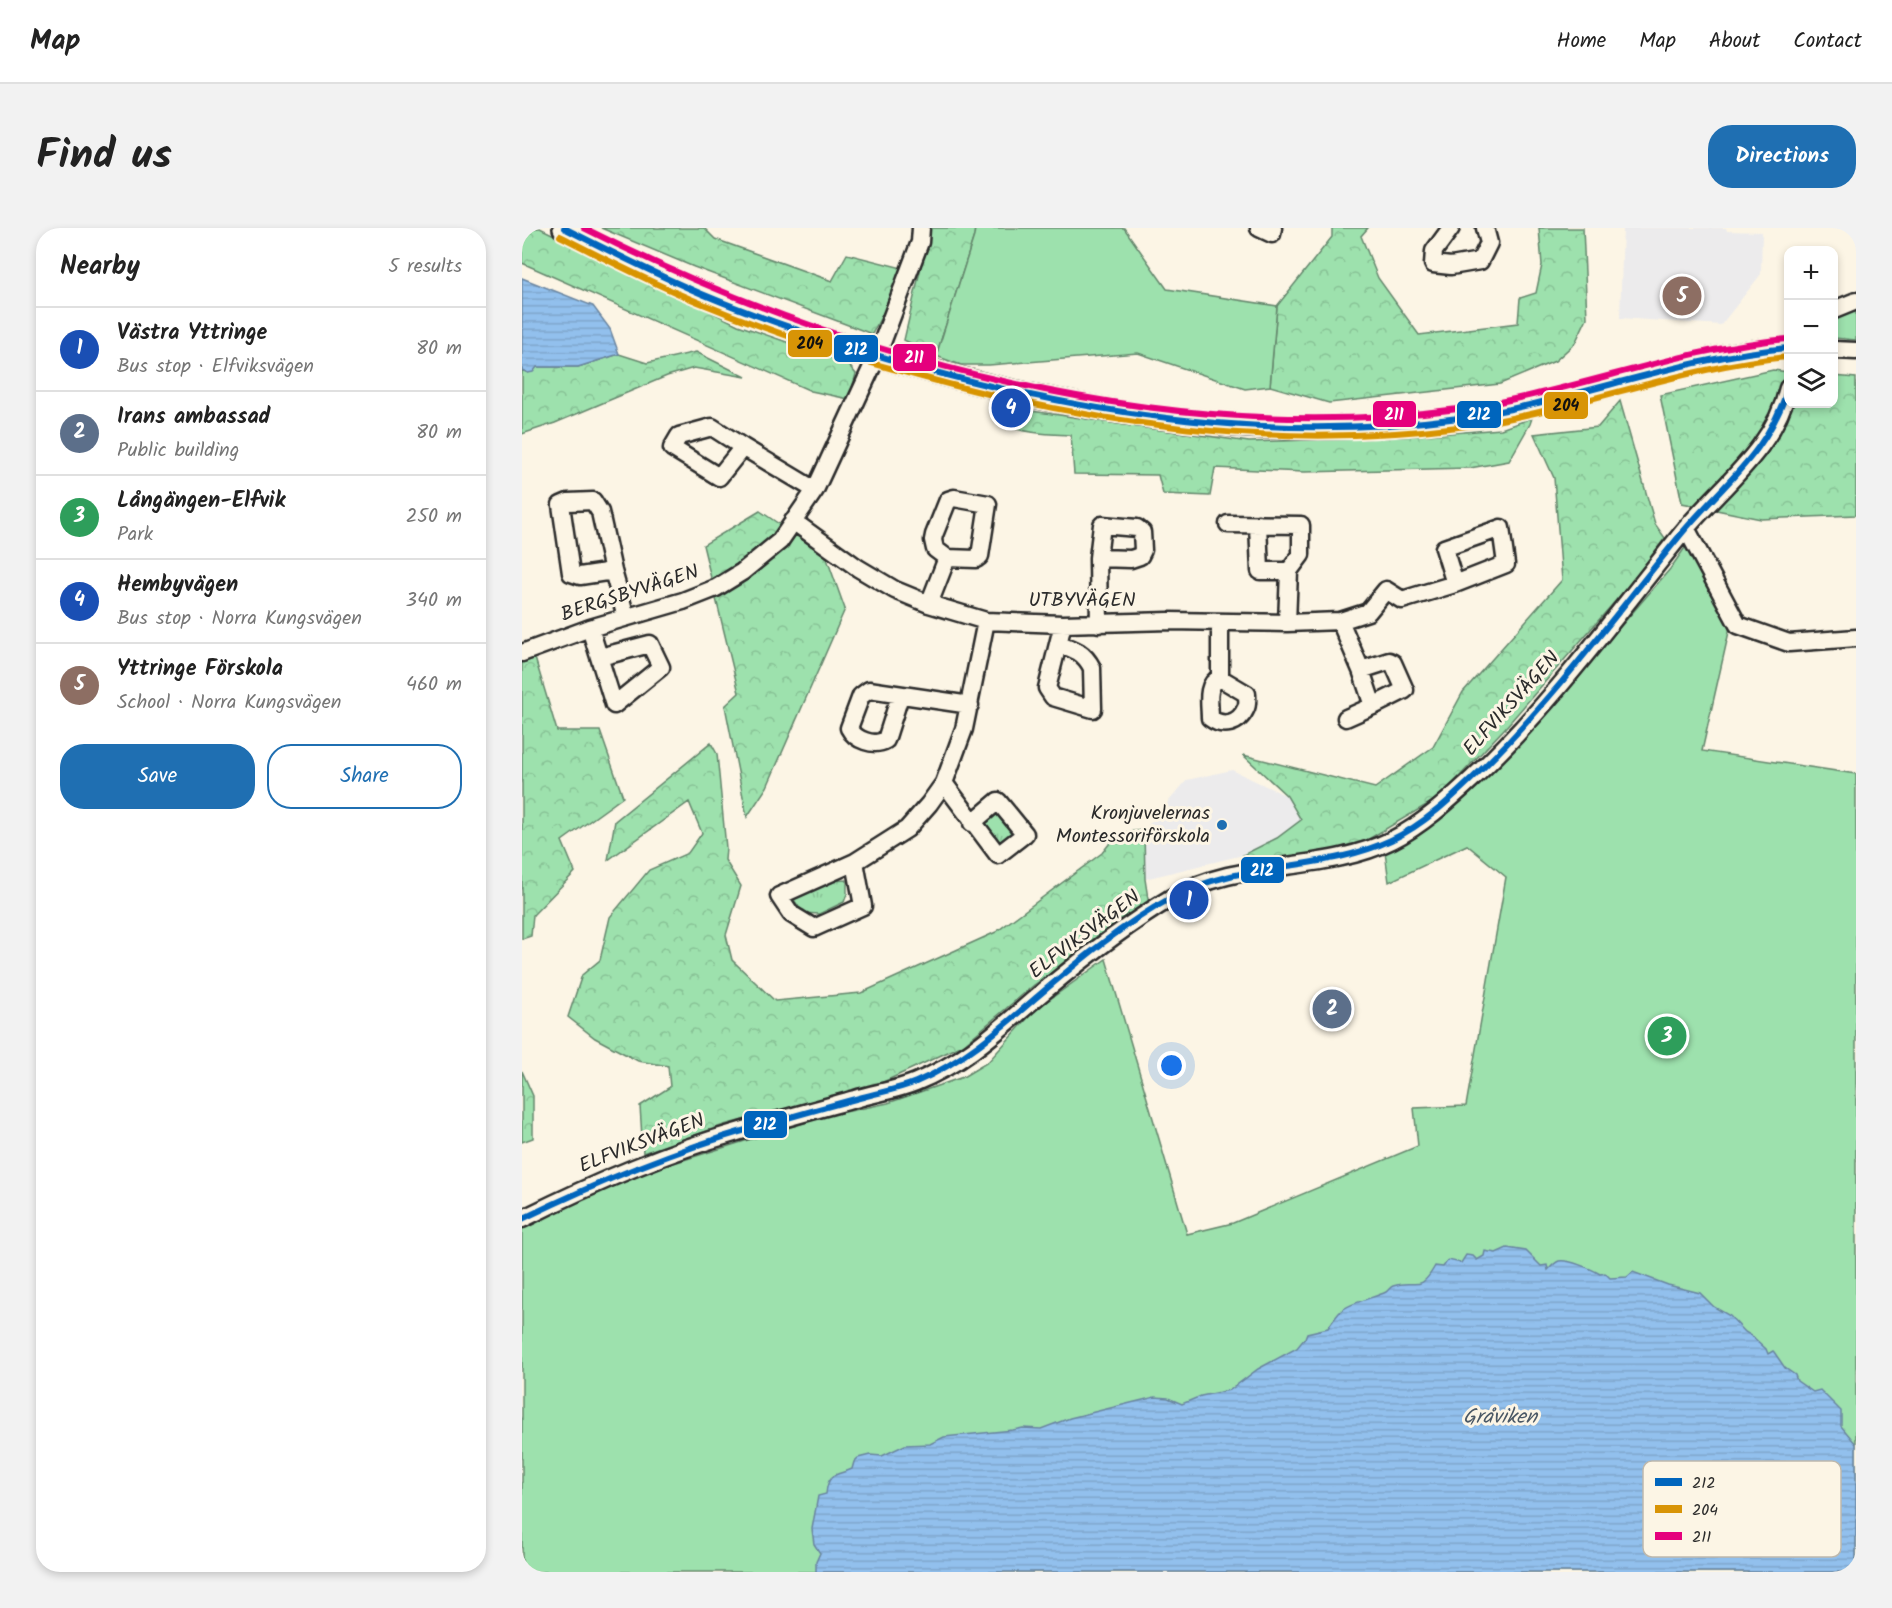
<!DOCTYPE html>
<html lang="en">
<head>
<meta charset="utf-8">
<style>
	body { margin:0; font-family:Kalam,sans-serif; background:#f2f2f2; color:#222 }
	.controls { position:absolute; right:18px; top:18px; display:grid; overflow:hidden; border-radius:12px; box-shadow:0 3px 9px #0003 }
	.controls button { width:54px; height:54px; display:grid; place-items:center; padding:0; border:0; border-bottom:2px solid #e0e0e0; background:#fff; color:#222; font:30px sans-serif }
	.you { position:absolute; left:650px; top:838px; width:21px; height:21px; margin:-15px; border:4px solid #fff; border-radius:50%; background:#1a73e8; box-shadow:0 0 0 9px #1a73e833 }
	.badge { display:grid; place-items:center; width:39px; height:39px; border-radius:50%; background:#1f6fb2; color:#fff; font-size:20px; font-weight:700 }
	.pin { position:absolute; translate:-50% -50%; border:3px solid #fff; box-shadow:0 2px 6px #0006 }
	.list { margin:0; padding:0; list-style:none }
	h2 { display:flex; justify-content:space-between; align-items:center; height:78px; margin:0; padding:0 24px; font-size:26px }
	h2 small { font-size:20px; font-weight:400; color:#767676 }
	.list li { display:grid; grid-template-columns:39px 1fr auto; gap:18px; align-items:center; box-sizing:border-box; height:84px; padding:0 24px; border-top:2px solid #e0e0e0 }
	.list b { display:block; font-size:22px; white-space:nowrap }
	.list p { margin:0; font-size:20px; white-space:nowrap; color:#767676 }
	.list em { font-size:20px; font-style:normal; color:#767676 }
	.actions { display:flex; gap:12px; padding:18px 24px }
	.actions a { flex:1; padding:14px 0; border:2px solid #1f6fb2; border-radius:24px; text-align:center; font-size:21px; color:#1f6fb2 }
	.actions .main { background:#1f6fb2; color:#fff }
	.icon { flex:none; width:33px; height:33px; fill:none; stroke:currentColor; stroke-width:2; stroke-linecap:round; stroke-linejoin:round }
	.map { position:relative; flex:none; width:1334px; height:1344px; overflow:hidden; border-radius:24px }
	header { display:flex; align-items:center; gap:36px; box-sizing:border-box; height:84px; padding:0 30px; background:#fff; border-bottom:2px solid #e0e0e0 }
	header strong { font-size:28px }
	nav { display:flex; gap:33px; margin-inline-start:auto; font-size:21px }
	.intro { display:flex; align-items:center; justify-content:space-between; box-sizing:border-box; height:144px; padding:0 36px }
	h1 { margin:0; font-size:42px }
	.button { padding:15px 27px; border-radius:24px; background:#1f6fb2; color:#fff; font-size:21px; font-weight:700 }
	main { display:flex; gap:36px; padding:0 36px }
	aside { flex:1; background:#fff; border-radius:24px; box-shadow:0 3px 9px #0003 }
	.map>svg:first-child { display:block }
	.built { fill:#ecebec }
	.grass { fill:url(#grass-tufts); stroke:#64866c; stroke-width:1.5 }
	.forest { fill:url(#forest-crowns); stroke:#64866c; stroke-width:1.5 }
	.park { fill:#9de1ad; stroke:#64866c; stroke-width:1.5 }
	.water { fill:url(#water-rules); stroke:#69849f; stroke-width:1.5 }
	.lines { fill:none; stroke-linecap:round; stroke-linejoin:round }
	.minor-casing { stroke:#2b2b2b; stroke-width:21 }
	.major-casing { stroke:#2b2b2b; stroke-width:26 }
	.minor { stroke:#fcf5e5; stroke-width:16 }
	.major { stroke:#fcf5e5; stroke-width:21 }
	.bus-1-casing { stroke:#fcf5e5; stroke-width:10 }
	.bus-2-casing { stroke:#fcf5e5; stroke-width:10 }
	.bus-3-casing { stroke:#fcf5e5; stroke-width:10 }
	.bus-1 { stroke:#0065bd; stroke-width:6 }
	.bus-2 { stroke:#d89406; stroke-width:6 }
	.bus-3 { stroke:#e5007d; stroke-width:6 }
	.poi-dot { fill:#1f6fb2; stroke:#fcf5e5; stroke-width:2 }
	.labels { text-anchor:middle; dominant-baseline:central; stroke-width:6; stroke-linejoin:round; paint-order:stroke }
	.street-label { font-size:20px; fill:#2b2b2b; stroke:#fcf5e5 }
	.poi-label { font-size:20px; fill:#2b2b2b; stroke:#fcf5e5; text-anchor:end }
	.water-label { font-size:21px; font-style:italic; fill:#4a5865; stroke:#fcf5e5 }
	.key { fill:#fcf5e5; stroke:#bdb8ad; stroke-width:1.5 }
	.key-label { font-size:16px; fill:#2b2b2b }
	.line-badge { stroke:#fcf5e5; stroke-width:2 }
	.badge-label { font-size:16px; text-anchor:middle; font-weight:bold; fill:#fff }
	.pale-badge-label { font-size:16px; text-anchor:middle; font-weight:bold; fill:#111 }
</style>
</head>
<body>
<header>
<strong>Map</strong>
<nav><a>Home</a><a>Map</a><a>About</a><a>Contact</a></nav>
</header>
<div class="intro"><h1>Find us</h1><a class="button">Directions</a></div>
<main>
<aside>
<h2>Nearby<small>5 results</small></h2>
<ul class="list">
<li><span class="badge" style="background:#1a4fb4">1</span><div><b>Västra Yttringe</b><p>Bus stop · Elfviksvägen</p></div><em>80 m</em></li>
<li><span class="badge" style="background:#5c6f8a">2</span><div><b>Irans ambassad</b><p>Public building</p></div><em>80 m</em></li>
<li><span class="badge" style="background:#2e9e5b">3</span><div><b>Långängen-Elfvik</b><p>Park</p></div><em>250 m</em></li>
<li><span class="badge" style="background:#1a4fb4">4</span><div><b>Hembyvägen</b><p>Bus stop · Norra Kungsvägen</p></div><em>340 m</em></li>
<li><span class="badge" style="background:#8d6e63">5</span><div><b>Yttringe Förskola</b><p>School · Norra Kungsvägen</p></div><em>460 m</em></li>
</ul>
<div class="actions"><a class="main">Save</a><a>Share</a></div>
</aside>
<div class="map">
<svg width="1334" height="1344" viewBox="0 0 1334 1344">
	<defs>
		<pattern id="grass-tufts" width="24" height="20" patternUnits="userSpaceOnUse" patternTransform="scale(1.5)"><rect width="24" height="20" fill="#9de1ad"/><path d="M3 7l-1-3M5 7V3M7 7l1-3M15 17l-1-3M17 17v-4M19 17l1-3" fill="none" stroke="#87c195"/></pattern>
		<pattern id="forest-crowns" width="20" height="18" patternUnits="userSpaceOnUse" patternTransform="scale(1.5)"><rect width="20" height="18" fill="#9de1ad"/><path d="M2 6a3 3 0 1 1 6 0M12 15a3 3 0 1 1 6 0" fill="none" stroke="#87c195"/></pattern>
		<pattern id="water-rules" width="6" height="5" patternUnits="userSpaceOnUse" patternTransform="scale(1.5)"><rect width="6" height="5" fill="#92c0ed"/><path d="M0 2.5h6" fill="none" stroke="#7ea5cb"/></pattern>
	</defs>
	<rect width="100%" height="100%" fill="#fcf5e5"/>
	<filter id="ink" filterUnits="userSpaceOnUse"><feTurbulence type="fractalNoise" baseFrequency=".0167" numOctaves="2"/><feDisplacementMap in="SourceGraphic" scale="12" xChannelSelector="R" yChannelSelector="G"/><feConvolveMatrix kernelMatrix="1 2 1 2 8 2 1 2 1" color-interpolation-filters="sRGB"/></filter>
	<g filter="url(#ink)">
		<path class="built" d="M1101 0H1204L1205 3 1240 4 1239 46 1199 97 1098 90Z
			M710 542 765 568 780 592 755 610 721 627 623 651 622 602 665 552Z"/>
		<path class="grass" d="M1334 83V112L1312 110V91Z
			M476 582 493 600 492 607 474 617 460 591Z
			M325 652V666L322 674 297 686 281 685 272 672 278 662 306 653Z"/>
		<path class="forest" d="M0 0H18L216 97 325 135 334 146 327 171 289 163 0 35Z
			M79 0H182L193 11 310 53 325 26 384 41 350 106 172 39Z
			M408 0H453L452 8 414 128 382 112Z
			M810 0H846L839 8 856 50 897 107 996 95 998 70 1014 65 1020 37 1017 0H1061L1065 90 1053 115 1033 133 978 156 807 175 748 158 755 78 810 9Z
			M174 124 224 149 172 140 145 148 33 195 0 206V142L6 145 15 139H56L97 126 125 135Z
			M1251 142 1266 144V176H1312V148L1334 150V287L1239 291 1160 275 1138 167Z
			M1098 173 1133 296 1143 310 1109 355 983 500 918 569 845 612 796 626 719 636 721 627 755 610 779 592 765 568 721 527 853 560 911 519 941 464 1040 352 1032 250 1012 206 1076 199Z
			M509 183 727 214 881 209 979 201 1010 190 1008 196 987 233 948 240 782 244 693 240 688 268 641 266 636 247 552 246 549 207C525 206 502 206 479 195L482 187 496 188Z
			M238 283 304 328 323 381 245 559 225 589 203 478 217 465 181 317Z
			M13 430 35 503H78L101 569 40 613 53 644 11 687 9 708 0 711V435Z
			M189 515 195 526 204 620 203 632 219 658 204 707 210 732 253 773 339 765 474 704 580 625 596 605 622 602 623 651 627 677 512 757 441 817 359 855 202 897 121 925 118 878 148 859 146 838 116 833 73 810 46 789 60 747 78 732 88 689 127 642 166 625 180 605 167 574 86 632 93 593Z
			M0 843 11 868V910L0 914Z"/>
		<path class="park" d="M453 0H602L645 61 755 78 748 158 723 161 616 125 467 137H439L414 128 452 8Z
			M1172 307 1211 386 1180 523 1334 546V1344H0V999L65 967 126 943 304 888 366 875 441 849 466 834 513 782 584 731 665 1006 711 995 896 918 892 880 944 878 984 649 945 617 867 654 863 624 930 576 1062 441 1148 341Z"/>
		<path class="water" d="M0 50 71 78 88 101 97 126 56 139H15L11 144 6 145 0 142Z
			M985 1020 1004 1023 1019 1038 1025 1037 1026 1042C1029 1039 1032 1035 1037 1033 1046 1031 1070 1041 1078 1046L1083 1045 1088 1050 1105 1049 1111 1044 1146 1057 1178 1065 1192 1079 1208 1088 1223 1104 1230 1108 1244 1121 1246 1126 1251 1123 1252 1124 1263 1140 1273 1147 1275 1153 1291 1164 1298 1162 1319 1183V1198L1334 1216V1344H294V1334L298 1325 292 1316 290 1301 296 1268 304 1266C306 1244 314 1248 330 1241L332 1234 336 1230 348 1227 360 1228 383 1217 408 1216 422 1209 491 1202 501 1200 519 1201 548 1190 633 1169 646 1170 660 1176 679 1168 708 1162 736 1141 775 1120 783 1110 785 1105 806 1100C809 1095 813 1090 817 1085 825 1075 852 1070 864 1064 866 1063 868 1059 871 1058 894 1050 897 1067 913 1038L921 1039 926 1032 939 1035 944 1027 951 1028 955 1032 962 1028 963 1023 974 1025Z"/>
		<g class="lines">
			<defs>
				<path id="minor" d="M737 0 750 6 751 0
					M929 0 912 23 911 36 929 38 958 33 967 15 963 0
					M1312 82 1334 73
					M1312 122 1334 123
					M190 199 221 219 197 249 150 220 157 208Z
					M221 219 293 262
					M271 293 336 340 373 362 407 376 464 393 541 396 647 393 765 395 818 393 846 384 864 362 880 372 933 356 984 336 979 300 922 320 933 356
					M706 296 779 297V327L767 343 765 395
					M736 296 738 343H767
					M1164 300 1216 397 1267 415 1334 410
					M576 330 609 331 618 328 621 322 620 304 615 300 580 297 576 330 577 396
					M91 343 58 348 49 345 39 277 46 274 71 273 78 284 91 343 104 389
					M407 376 425 330 413 321 411 312 412 307 426 272 432 270 466 276 458 328 454 331 425 330
					M818 393 839 442 851 478 883 462 871 435 867 433 839 442
					M698 395V450C683 456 688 476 688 490 701 500 717 496 724 480 726 477 725 470 725 466L698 450
					M68 400 92 477 139 439 128 416 78 429
					M537 416C552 421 562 424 570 440L571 481 531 469 525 460 541 396
					M0 425 68 400 161 373 194 360 220 344 258 313 293 262 355 128 398 14 399 0
					M378 468 364 512C352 519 333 512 327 500L339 468 347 462 448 477
					M824 490 851 478
					M422 555 476 627 503 606 476 573 450 595
					M333 634 341 678 292 700 269 686 257 668 333 634 385 601 407 576 422 555 442 501 464 393
					M0 991C68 957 138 926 212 905 252 893 293 882 333 871 353 865 375 862 394 854 448 832 479 799 522 763 563 729 604 697 649 670 716 630 801 646 870 612 900 597 926 573 951 550 1030 476 1093 388 1161 304 1199 258 1253 220 1266 160"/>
				<path id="major" d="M42 0C93 26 144 52 197 73 280 106 365 132 452 154 611 194 774 213 937 190 992 182 1045 169 1099 154 1157 139 1206 124 1266 120"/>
			</defs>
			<use href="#minor" class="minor-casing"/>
			<use href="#major" class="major-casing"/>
			<use href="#minor" class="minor"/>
			<use href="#major" class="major"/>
			<defs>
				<path id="bus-1" d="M42 0C87 23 133 46 180 66 252 96 327 120 402 141 577 189 757 214 937 190 1048 175 1154 130 1266 120
					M0 991C74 955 148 924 227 901 265 890 303 879 341 869 359 864 377 861 394 854 441 834 478 801 516 768 557 733 601 696 649 670 717 632 799 645 869 612 904 596 934 566 962 539 1035 467 1095 384 1160 305 1202 255 1246 225 1266 160"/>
				<path id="bus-2" d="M38 8C83 31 129 55 176 74 249 104 324 129 400 149 575 197 755 222 936 199 1048 185 1154 139 1266 129"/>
				<path id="bus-3" d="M62 0C320 131 645 220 936 181 1047 166 1153 121 1265 111"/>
			</defs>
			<use href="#bus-1" class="bus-1-casing"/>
			<use href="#bus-2" class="bus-2-casing"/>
			<use href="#bus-3" class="bus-3-casing"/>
			<use href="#bus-1" class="bus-1"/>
			<use href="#bus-2" class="bus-2"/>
			<use href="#bus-3" class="bus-3"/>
		</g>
	</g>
	<circle class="poi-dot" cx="700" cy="597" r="6"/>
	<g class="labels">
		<g class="street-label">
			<text transform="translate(108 366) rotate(-18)">BERGSBYVÄGEN</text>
			<text x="560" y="373">UTBYVÄGEN</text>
			<text transform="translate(990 476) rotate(-48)">ELFVIKSVÄGEN</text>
			<text transform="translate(563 707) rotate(-37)">ELFVIKSVÄGEN</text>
			<text transform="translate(120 916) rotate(-21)">ELFVIKSVÄGEN</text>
		</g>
		<g class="poi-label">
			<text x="688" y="586">Kronjuvelernas<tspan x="688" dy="23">Montessoriförskola</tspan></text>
		</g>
		<g class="water-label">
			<text x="978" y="1189">Gråviken</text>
		</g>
	</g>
	<rect x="1121" y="1233" width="198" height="96" rx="9" class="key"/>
	<rect x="1133" y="1250" width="27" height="8" fill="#0065bd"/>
	<rect x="1133" y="1277" width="27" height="8" fill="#d89406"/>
	<rect x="1133" y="1304" width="27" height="8" fill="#e5007d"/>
	<g class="key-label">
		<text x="1170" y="1260">212</text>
		<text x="1170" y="1287">204</text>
		<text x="1170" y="1314">211</text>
	</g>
	<g class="line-badge">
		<rect x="265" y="101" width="46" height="29" rx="6" fill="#d89406"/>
		<rect x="311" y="106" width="46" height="29" rx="6" fill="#0065bd"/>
		<rect x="370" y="115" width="45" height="29" rx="6" fill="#e5007d"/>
		<rect x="1021" y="163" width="46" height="29" rx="6" fill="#d89406"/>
		<rect x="850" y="172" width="45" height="28" rx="6" fill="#e5007d"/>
		<rect x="934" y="172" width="46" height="29" rx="6" fill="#0065bd"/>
		<rect x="718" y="628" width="45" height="28" rx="6" fill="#0065bd"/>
		<rect x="221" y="882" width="45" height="29" rx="6" fill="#0065bd"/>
	</g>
	<g class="badge-label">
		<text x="334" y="127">212</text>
		<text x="392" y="135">211</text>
		<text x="872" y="192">211</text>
		<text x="957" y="192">212</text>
		<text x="740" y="648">212</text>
		<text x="243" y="902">212</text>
	</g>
	<g class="pale-badge-label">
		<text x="288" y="121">204</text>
		<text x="1044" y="183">204</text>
	</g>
</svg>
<div class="controls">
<button>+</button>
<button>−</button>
<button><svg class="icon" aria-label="layers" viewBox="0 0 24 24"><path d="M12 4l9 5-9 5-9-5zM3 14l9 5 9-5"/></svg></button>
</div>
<div class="you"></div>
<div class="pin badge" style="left:667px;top:672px;background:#1a4fb4">1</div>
<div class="pin badge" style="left:810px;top:781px;background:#5c6f8a">2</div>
<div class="pin badge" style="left:1145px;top:808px;background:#2e9e5b">3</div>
<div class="pin badge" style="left:489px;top:180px;background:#1a4fb4">4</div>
<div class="pin badge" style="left:1160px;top:68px;background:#8d6e63">5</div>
</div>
</main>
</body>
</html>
